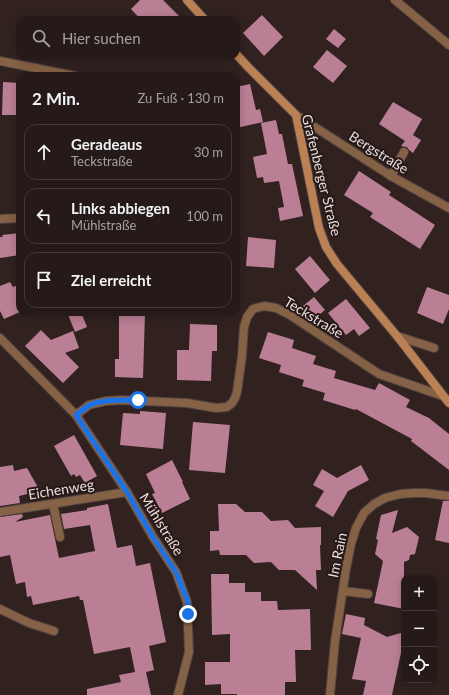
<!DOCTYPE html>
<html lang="de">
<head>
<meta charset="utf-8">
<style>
	body { margin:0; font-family:Lato,sans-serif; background:#2d2321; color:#f1f3f6 }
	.controls { position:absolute; right:12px; bottom:12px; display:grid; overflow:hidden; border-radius:8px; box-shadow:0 2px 10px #0003 }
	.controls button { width:36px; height:36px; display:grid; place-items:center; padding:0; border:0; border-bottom:1px solid #423837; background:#251a18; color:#f1f3f6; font:20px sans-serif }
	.stop { position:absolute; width:12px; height:12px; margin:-9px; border:3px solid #1a73e8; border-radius:50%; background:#fff }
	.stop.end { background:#1a73e8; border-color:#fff; box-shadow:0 1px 4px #0008 }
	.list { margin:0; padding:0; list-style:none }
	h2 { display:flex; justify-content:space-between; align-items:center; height:52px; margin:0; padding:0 16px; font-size:17px }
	h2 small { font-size:13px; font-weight:400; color:#a3a1a2 }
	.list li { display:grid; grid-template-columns:26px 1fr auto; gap:12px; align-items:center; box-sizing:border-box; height:56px; margin:0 8px 8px; padding:0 8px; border:1px solid #423837; border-radius:12px }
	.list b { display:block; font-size:15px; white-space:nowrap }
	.list p { margin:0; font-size:13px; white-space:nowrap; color:#a3a1a2 }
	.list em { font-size:13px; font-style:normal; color:#a3a1a2 }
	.icon { flex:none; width:22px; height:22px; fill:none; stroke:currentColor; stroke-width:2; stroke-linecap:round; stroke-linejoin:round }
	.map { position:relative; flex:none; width:449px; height:695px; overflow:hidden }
	.search { position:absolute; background:#251a18; box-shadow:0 2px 10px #0003; left:16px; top:16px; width:224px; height:44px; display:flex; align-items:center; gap:10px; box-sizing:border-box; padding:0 14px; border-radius:12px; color:#a3a1a2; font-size:15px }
	.panel { position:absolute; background:#251a18; box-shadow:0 2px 10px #0003; left:16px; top:72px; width:224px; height:244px; border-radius:12px }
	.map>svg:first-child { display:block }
	.building { fill:#bb7f95 }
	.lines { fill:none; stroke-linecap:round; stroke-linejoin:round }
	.lane-casing { stroke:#4e403e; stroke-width:10 }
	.street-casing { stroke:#4e403e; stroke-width:10 }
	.secondary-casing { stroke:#4e403e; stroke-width:10 }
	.lane { stroke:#856145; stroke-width:8 }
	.street { stroke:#856145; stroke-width:8 }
	.secondary { stroke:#bb8154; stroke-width:8 }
	.route { stroke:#1a73e8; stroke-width:5 }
	.labels { text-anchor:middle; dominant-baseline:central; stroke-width:4; stroke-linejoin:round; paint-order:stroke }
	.street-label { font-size:14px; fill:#e8dddc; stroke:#271917 }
</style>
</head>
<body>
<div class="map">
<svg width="449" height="695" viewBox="0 0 449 695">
	<rect width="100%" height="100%" fill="#312220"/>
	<path class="building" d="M140 0H163L183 20H141L131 9Z
		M262 15 283 37 264 56 243 33Z
		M334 29 346 39 338 48 326 39Z
		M327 50 347 66 333 83 313 67Z
		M3 82 20 83V115H2Z
		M250 84 256 110 260 109 263 122 236 128V87Z
		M393 102 422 119 413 135 421 140 413 153 409 150 407 147 401 146 405 141 379 124Z
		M276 120 279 134H282L288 164H292L303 216 280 221 278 208 284 207 279 181 264 183 263 177 257 178 253 157 267 154 261 123Z
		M359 171 391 192 389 195 435 225 420 249 370 217 373 213 344 195Z
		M20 233V255L0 258V237H3L2 235Z
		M248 237 276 240 274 268 246 266Z
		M310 256 330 280 315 293 295 269Z
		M10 282 13 287 20 284V312L4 319 0 311V286Z
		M427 287 449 295V309L443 324 417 313Z
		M314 297 325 310 314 319 303 306Z
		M346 299 370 328 359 336 354 329 346 335 328 313Z
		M67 312H81L87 327 75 332Z
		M119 312H145L143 378 115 377V359H119Z
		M190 324 217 325V351H212L211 381 177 380V350H189Z
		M41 330 51 340 73 331 79 348 65 353 79 367 63 383 25 346Z
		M268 332 294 340 292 348 316 356 313 364 336 371 334 378 375 390 379 383 410 400 406 407 429 418 449 434V470L411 441 412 439 356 409 355 410 323 400 325 393 302 386 304 380 279 372 281 365 259 358Z
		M140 411 166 413 163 449 120 445 123 413 140 414Z
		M193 422 230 425 225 473 189 470Z
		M74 435 97 476 85 483 80 475 76 477 74 474 71 476 54 446Z
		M172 460 183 482H182L190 499 162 513 152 494 155 493 146 474Z
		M13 465 14 471 27 468 40 491 19 496 20 503 0 506V467Z
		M361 465 369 480 348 491 333 517 315 506 324 491 313 485 322 469 337 478Z
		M443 501H449V543L435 540Z
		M108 504 117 548 132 545 136 566 150 563 166 642 149 646 154 670 146 672 151 695H87V689L121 682 119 675 135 672 130 647 94 654 83 600H80L79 596 33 605 31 596 27 597 25 582 16 584 10 555 0 557V517L22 514 23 517 15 522 50 515 59 558 95 551 90 525 64 529 61 514 87 510V508Z
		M218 504H236L245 512H262L271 521 288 520 295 528 321 527V545H320L321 570H316L317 590 295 570H279L271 562 254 563 246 555H220L219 550 210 551V531H219Z
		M398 510 392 533 407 527 419 537 415 554 410 555 409 560 404 562V609L374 603 383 561 375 554 378 540 376 539 381 515Z
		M211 574H229V583H245V592H261V601H277L278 610 310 609 311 650H295L296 682H285V695H237V694H221V684L205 685V662H230V634L212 635Z
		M346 614 365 618 364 625 387 637 404 632V639L392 695H363L366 681 352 679 361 638 342 634Z"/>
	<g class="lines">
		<defs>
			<path id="lane" d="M391 176 404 152
				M397 336 434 348
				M53 504 60 537
				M343 591 368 594"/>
			<path id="street" d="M395 0 449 45
				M0 61 75 76
				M296 115 391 176 449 208
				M0 219 20 218
				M0 338 76 415 127 492 153 537 176 572 187 602 189 652 178 695
				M76 415 89 405 106 401 122 400 187 403 216 408 227 407 232 403 235 398 237 392 242 356 244 327 247 317 253 309 264 306 276 308 290 315 379 374 443 396
				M0 512 127 492
				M0 609 29 623 54 631
				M330 695 335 641 346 569 351 544 356 528 364 513 374 504 385 498 400 494 413 493H426L449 496"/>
			<path id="secondary" d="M187 0 205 20
				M236 54 249 68 296 115 319 228 326 247 337 264 397 336 449 403"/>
		</defs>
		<use href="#lane" class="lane-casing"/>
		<use href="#street" class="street-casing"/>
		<use href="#secondary" class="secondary-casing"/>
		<use href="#lane" class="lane"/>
		<use href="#street" class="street"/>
		<use href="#secondary" class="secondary"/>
	</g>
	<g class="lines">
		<path class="route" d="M138 400C123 400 103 399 90 405 85 408 80 412 76 415L127 492 153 537 176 572 188 602V614"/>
	</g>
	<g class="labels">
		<g class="street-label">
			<text transform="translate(379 152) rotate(32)">Bergstraße</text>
			<text transform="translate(322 175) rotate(76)">Grafenberger Straße</text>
			<text transform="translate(314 317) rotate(31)">Teckstraße</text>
			<text transform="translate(61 489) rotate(-9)">Eichenweg</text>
			<text transform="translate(162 524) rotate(58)">Mühlstraße</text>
			<text transform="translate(337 555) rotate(-78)">Im Rain</text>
		</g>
	</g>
</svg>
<div class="controls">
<button>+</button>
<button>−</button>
<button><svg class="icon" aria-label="locate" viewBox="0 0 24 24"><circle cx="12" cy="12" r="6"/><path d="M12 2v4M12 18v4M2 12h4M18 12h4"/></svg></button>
</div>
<div class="stop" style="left:138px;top:400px"></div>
<div class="stop end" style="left:188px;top:614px"></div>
<div class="search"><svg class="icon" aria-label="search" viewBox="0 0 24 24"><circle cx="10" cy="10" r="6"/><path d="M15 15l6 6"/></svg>Hier suchen</div>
<section class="panel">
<h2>2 Min.<small>Zu Fuß · 130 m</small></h2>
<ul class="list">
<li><svg class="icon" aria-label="ahead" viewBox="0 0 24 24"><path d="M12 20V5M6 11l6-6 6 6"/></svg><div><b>Geradeaus</b><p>Teckstraße</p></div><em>30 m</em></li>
<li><svg class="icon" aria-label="left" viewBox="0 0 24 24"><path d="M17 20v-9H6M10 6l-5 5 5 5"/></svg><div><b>Links abbiegen</b><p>Mühlstraße</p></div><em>100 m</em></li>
<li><svg class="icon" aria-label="arrive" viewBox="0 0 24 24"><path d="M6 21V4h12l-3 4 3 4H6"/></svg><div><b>Ziel erreicht</b></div></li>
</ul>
</section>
</div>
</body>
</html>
